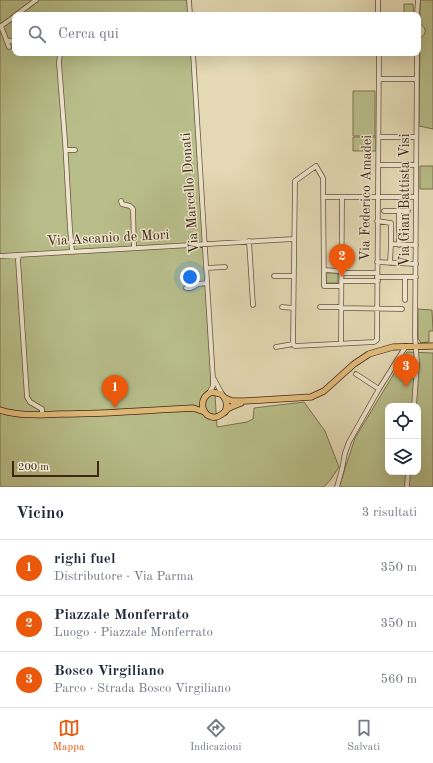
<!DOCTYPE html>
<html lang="it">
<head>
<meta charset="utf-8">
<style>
	body { margin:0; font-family:"Old Standard TT",serif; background:#f6f6f7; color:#1f2937 }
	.controls { position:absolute; right:12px; bottom:12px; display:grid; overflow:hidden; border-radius:8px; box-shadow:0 4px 16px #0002 }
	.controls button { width:36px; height:36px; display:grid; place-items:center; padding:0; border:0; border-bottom:1px solid #e0e1e3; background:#fff; color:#1f2937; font:20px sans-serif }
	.scale { position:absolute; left:12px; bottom:10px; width:87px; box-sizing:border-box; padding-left:4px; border:2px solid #412515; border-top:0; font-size:11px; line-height:14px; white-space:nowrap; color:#412515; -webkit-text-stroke:3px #ede6ce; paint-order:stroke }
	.you { position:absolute; left:190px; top:277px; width:14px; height:14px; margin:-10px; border:3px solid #fff; border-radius:50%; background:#1a73e8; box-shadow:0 0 0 6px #1a73e833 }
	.badge { display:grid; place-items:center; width:26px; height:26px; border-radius:50%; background:#ea580c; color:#fff; font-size:13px; font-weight:700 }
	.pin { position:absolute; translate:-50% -33px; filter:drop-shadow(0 1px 2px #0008) }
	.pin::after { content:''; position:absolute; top:21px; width:14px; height:12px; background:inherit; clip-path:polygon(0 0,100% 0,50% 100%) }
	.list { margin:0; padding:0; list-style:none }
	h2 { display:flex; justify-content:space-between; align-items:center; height:52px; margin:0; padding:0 16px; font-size:17px }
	h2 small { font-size:13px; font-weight:400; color:#747a83 }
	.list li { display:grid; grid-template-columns:26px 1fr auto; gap:12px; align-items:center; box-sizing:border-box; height:56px; padding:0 16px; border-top:1px solid #e0e1e3 }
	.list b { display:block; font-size:15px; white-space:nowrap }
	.list p { margin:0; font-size:13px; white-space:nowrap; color:#747a83 }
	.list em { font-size:13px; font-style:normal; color:#747a83 }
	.icon { flex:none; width:22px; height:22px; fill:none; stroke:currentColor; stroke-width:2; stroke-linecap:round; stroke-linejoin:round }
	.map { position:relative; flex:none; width:433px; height:487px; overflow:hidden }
	.search { position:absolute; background:#fff; box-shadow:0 4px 16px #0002; left:12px; right:12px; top:12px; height:44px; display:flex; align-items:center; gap:10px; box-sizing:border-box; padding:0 14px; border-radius:8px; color:#747a83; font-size:15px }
	.sheet { height:220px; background:#fff }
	nav { display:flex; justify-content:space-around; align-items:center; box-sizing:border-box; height:56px; border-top:1px solid #e0e1e3; background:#fff; font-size:11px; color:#747a83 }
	nav a { display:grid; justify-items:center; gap:2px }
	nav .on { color:#ea580c }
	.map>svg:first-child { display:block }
	.green { fill:#b8be8a; stroke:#7c7250; fill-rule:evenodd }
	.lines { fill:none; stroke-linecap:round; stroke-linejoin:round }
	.minor-casing { stroke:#6a523d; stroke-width:5.5 }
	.major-casing { stroke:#412515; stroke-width:7 }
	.minor { stroke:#ede6ce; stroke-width:4 }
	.major { stroke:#e2bc7a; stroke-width:5.5 }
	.labels { text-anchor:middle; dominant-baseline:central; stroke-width:3; stroke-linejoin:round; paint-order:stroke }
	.street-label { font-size:14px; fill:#412515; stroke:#ede6ce }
</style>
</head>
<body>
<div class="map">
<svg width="433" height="487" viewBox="0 0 433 487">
	<rect width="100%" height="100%" fill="#e4d9b4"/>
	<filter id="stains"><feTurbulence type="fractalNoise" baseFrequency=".005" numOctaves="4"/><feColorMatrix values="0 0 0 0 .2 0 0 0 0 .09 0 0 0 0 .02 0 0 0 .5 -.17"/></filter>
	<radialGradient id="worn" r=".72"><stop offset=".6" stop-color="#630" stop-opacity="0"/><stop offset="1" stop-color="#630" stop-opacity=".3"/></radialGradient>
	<path class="green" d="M0 0H191L192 15H15V53H194L217 427 247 422 253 419 254 408 304 402 325 431 339 467 331 479 324 487H0Z
		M420 0H433V129L419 126 420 38C427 34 427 28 420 24Z
		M404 4H413L414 15H404Z
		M353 91H375V136H353Z
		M353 137H368V147L369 137H376V151H353Z
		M420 166H433V189H420Z
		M326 273H338V283H326Z
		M418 309 432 310 433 331H429V342L421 343 418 338Z
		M407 352 433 353V487H339L355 438ZM388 406H418V472H388Z"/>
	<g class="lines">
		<defs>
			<path id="minor" d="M189 0 190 15
				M16 15 36 0
				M378 15V0
				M417 15 418 0
				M1 26 9 47
				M0 27 15 16
				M418 30V33
				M6 40 15 42
				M60 53 59 63 65 141 70 229 72 251
				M193 53 213 379V386L209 393
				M379 79H416
				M379 137H416
				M66 150H75
				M378 165H416
				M324 197H416
				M121 201 122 204 130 206 133 209 134 247
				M384 211H408
				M377 221 391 223V244L416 245
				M249 241 253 305
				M399 245V211
				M19 255 18 260 27 397 30 402 42 409V415
				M0 256 294 239
				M377 262 416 264
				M390 263 391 244
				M206 268 225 267
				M324 270 341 271
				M341 273H377
				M274 276H293
				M377 277H416
				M341 281H378
				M186 288H191L198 284 207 283
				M405 300V277
				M282 307 293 308
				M320 307H341
				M340 308 402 309
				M293 344 295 181 316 166 323 178 324 286H341
				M341 344 342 197
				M276 347 293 344 295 346 374 342 377 340 379 53
				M356 374 379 389
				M214 379 222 394
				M414 406 417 364 415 336 417 53
				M337 487 342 469 345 453 349 442 379 389 406 346
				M407 487 408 472"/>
			<path id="major" d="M225 398 232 401H245L311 397 324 391 354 364 369 354 393 347 433 346
				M0 410C19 416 42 415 61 414 106 414 149 410 193 408L205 412
				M225 412C228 405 227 399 221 394L212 392C197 397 201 419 216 417 222 416 225 411 229 408 233 406 237 404 241 403"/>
		</defs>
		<use href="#minor" class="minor-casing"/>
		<use href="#major" class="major-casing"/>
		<use href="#minor" class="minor"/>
		<use href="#major" class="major"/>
	</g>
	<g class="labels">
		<g class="street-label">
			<text transform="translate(190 193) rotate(-94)">Via Marcello Donati</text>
			<text transform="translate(366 198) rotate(-89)">Via Federico Amadei</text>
			<text transform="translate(405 200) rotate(-90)">Via Gian Battista Visi</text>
			<text transform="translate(108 238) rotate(-3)">Via Ascanio de Mori</text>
		</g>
	</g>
	<rect width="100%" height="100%" filter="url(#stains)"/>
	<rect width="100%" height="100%" fill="url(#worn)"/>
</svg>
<div class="controls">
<button><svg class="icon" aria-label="locate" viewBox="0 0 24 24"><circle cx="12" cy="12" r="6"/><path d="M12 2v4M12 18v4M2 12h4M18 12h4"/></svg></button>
<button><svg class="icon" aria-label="layers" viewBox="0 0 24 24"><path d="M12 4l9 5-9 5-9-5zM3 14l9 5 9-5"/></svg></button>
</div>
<div class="scale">200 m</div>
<div class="you"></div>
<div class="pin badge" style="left:115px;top:408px">1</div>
<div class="pin badge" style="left:342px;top:277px">2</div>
<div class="pin badge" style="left:406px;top:387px">3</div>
<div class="search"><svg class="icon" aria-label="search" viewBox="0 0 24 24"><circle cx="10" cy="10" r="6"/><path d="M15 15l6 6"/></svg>Cerca qui</div>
</div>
<section class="sheet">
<h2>Vicino<small>3 risultati</small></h2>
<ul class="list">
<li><span class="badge">1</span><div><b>righi fuel</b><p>Distributore · Via Parma</p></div><em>350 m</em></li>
<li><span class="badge">2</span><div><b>Piazzale Monferrato</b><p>Luogo · Piazzale Monferrato</p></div><em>350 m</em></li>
<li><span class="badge">3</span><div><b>Bosco Virgiliano</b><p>Parco · Strada Bosco Virgiliano</p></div><em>560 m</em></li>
</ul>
</section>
<nav>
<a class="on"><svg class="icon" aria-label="map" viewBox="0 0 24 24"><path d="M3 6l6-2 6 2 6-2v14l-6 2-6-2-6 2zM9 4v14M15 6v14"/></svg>Mappa</a>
<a><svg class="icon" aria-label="directions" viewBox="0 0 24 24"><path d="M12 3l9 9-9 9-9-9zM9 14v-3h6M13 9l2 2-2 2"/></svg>Indicazioni</a>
<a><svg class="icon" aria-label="saved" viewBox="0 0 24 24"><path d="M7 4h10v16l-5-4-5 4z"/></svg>Salvati</a>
</nav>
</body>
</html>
